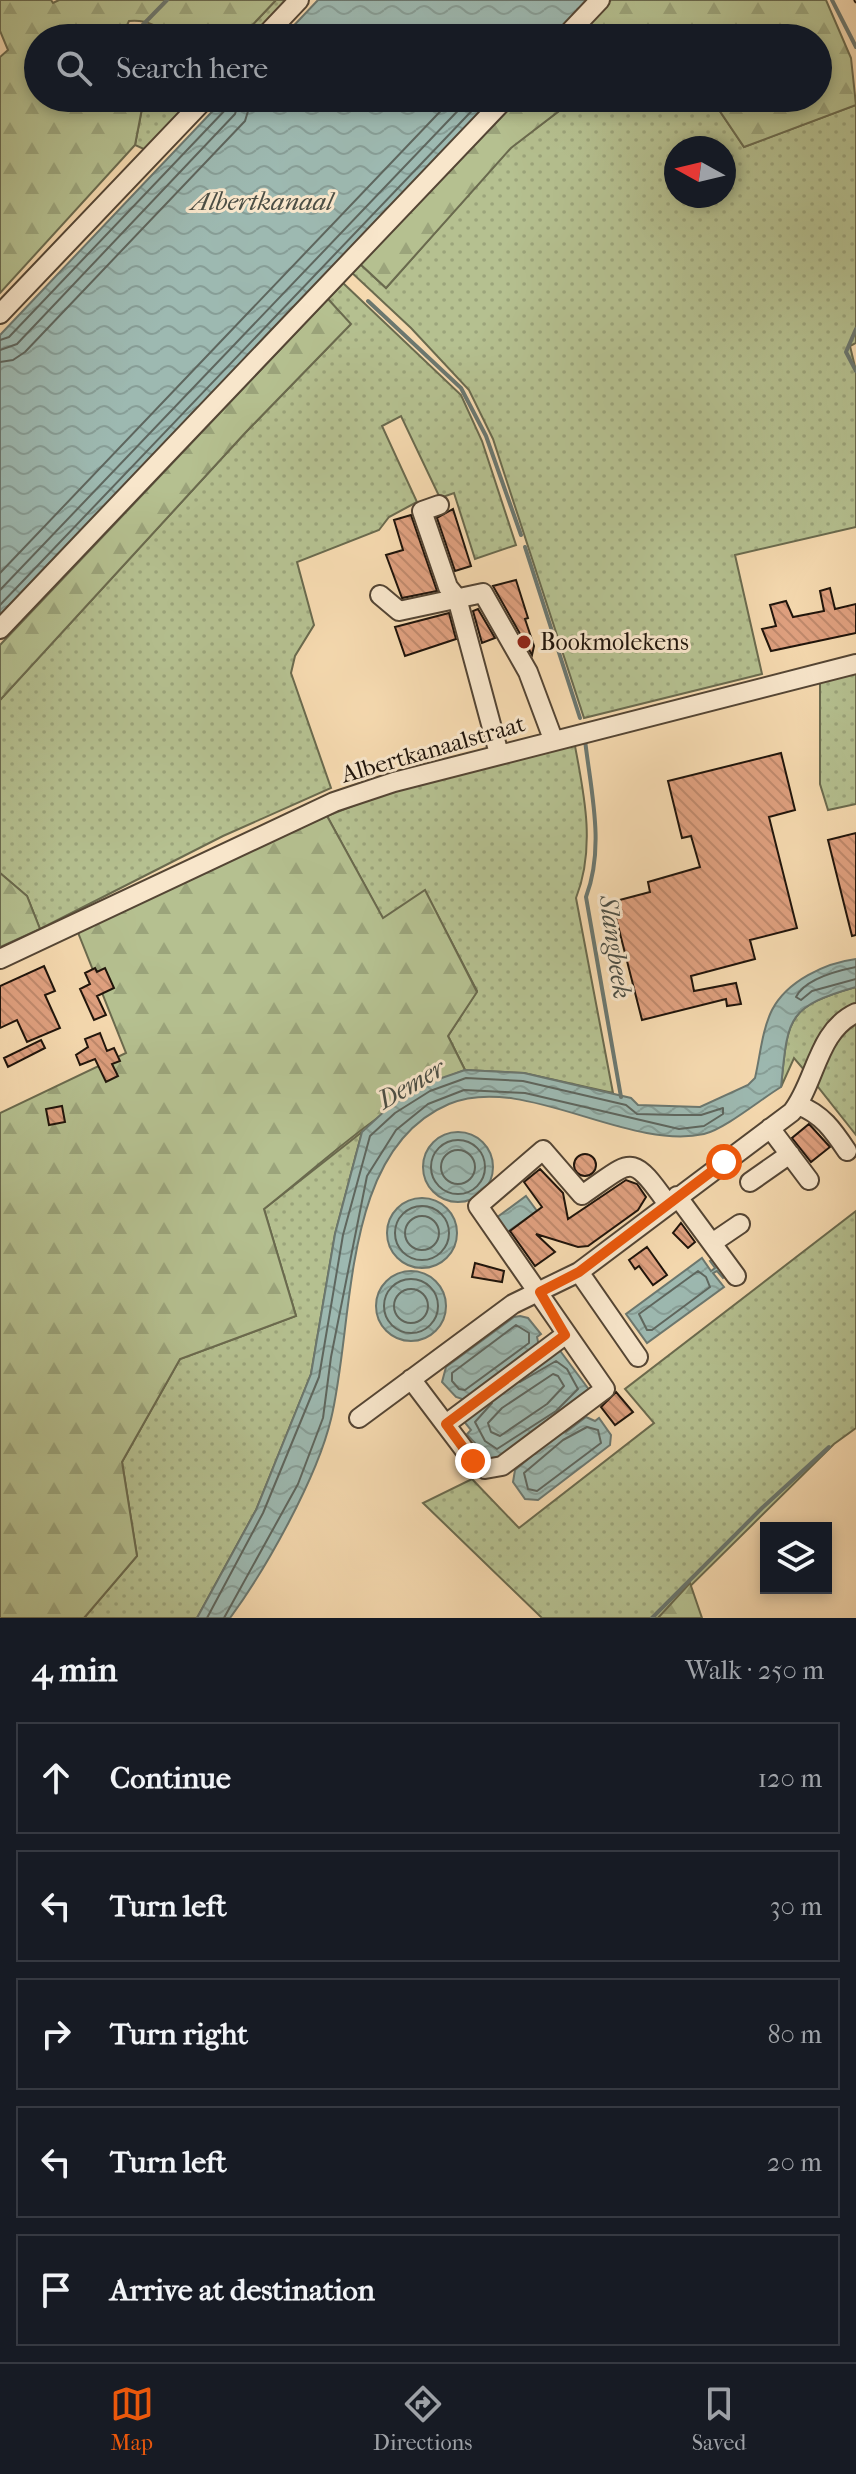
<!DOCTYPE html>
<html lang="en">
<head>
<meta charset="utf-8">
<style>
	body { margin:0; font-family:"IM FELL French Canon",serif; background:#242831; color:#f1f3f6 }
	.controls { position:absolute; right:24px; bottom:24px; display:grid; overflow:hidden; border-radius:0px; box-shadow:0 4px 12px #0003 }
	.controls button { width:72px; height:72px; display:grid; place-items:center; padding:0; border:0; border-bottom:2px solid #363941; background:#171b24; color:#f1f3f6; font:40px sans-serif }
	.compass { position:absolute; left:664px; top:136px; width:72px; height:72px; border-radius:50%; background:#171b24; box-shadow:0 4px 12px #0003; rotate:278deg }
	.stop { position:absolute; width:24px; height:24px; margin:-18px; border:6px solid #ea580c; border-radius:50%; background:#fff }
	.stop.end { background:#ea580c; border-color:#fff; box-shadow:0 2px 8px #0008 }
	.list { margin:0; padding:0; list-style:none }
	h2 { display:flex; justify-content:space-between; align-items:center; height:104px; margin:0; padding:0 32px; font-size:34px }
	h2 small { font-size:26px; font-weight:400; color:#9ea1a6 }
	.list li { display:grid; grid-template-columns:52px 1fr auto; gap:24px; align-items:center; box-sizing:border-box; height:112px; margin:0 16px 16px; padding:0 16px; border:2px solid #363941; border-radius:0px }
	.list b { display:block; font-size:30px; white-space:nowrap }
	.list em { font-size:26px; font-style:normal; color:#9ea1a6 }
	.icon { flex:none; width:44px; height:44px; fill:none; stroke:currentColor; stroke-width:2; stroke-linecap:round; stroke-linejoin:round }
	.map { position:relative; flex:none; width:856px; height:1618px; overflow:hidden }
	.search { position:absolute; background:#171b24; box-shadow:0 4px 12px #0003; left:24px; right:24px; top:24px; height:88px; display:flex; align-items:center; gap:20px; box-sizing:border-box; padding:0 28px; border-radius:44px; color:#9ea1a6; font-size:30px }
	.sheet { height:744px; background:#171b24 }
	nav { display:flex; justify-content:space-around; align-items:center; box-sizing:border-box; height:112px; border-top:2px solid #363941; background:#171b24; font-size:22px; color:#9ea1a6 }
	nav a { display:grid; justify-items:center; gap:4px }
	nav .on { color:#ea580c }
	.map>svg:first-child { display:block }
	.grass { fill:url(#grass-dots); stroke:#6a6a4e; stroke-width:2; fill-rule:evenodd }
	.forest { fill:url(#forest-firs); stroke:#6a6a4e; stroke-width:2 }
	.water { fill:url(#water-waves); stroke:#6b776f; stroke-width:2 }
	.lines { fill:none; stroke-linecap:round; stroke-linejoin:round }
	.shore { stroke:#5e665e; stroke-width:2 }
	.stream { stroke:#6b776f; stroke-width:4 }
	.building { fill:url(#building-back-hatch); stroke:#1f140b; stroke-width:2 }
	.minor-casing { stroke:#544534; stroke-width:22 }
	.path { stroke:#1f140b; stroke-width:2; stroke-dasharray:6 4; stroke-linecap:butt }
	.minor { stroke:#f8e6cb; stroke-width:18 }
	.route { stroke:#ea580c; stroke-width:10 }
	.poi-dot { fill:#8f2418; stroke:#f8e6cb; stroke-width:3 }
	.labels { text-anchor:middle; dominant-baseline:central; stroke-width:6; stroke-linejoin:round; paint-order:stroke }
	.poi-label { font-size:24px; fill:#1f140b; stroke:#f8e6cb; text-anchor:start }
	.street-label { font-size:24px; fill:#1f140b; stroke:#f8e6cb }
	.water-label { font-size:26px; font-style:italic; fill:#4b4e45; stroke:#f8e6cb }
</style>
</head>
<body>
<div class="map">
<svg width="856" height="1618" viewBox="0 0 856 1618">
	<defs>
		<pattern id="grass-dots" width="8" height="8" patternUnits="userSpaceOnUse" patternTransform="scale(2)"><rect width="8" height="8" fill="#b5c090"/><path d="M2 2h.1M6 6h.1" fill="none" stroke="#9ba47b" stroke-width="1.8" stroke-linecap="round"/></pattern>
		<pattern id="forest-firs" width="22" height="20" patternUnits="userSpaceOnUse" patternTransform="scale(2)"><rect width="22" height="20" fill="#b5c090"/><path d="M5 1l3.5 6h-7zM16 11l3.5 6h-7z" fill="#9ba47b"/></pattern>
		<pattern id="water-waves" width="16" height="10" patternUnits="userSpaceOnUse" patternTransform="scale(2)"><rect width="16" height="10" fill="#9db9b1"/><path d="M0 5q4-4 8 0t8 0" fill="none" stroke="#879e97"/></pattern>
		<pattern id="building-back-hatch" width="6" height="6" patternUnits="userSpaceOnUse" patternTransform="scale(2)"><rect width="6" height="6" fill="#dfa07f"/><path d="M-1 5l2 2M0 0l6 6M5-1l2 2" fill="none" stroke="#bf896c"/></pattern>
	</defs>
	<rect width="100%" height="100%" fill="#f5d9af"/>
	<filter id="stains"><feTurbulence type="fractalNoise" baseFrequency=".0025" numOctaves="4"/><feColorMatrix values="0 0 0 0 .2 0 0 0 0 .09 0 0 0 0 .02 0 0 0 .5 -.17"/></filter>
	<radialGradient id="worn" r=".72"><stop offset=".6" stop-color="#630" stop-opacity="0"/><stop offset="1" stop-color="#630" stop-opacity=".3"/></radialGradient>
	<path class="grass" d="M276 0H291L255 38H240Z
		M144 98 150 99 198 98 148 151 135 145Z
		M631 98H711L744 147 856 105V343L850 346 856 371V527L735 555 762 674 584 718 493 439 469 390 411 328 350 271 358 262 386 288 510 148 563 108ZM676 148H724V196H676Z
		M343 283 461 395 482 441 516 545 475 559 454 493 440 498 401 416 382 426 417 502 389 517 379 530 297 562 314 625 295 656 291 673 331 788 223 836 40 929 27 896 0 873V700L245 433 350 325 328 299Z
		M856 671V804L828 810 820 784V680Z
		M574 741C584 793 596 847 576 898L613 1093 524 1073 465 1070 448 1036 477 991 425 891 383 919 327 816 424 778Z
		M856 987V1005L816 1040 805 1071 794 1058 781 1087C788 1018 786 1007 856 987Z
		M856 1020V1135L815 1083 834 1042Z
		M362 1132 335 1234 311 1374 256 1510 197 1618H84L137 1556 122 1462 180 1359 296 1316 264 1209Z
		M856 1211V1428L834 1444 658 1618H542L423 1503 472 1479 519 1528 654 1423 625 1389Z"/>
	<path class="forest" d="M0 0H51L53 3 59 0H276L240 38H173C161 27 146 19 129 21L121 38H38V98H144L135 145 0 293V57L8 50 0 31Z
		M611 0H826L851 58 856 105 744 147 711 98H818V38H575Z
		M517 98H631L563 108 511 148 386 288 358 262Z
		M328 299 351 324 245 433 0 700V645Z
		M327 816 383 918 425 890 477 992 448 1036 465 1070C388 1098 328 1159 264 1209L296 1316 180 1359 122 1462 137 1556 84 1618H0V1113L126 1053 77 930Z
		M0 873 27 896 40 929 0 947Z
		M690 1583 702 1618H658Z"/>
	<path class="water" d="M318 0H588L552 38H282Z
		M225 98H495L0 616V335Z
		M856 959V987C786 1007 788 1018 781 1087 761 1099 725 1129 704 1134 627 1151 523 1073 449 1104 340 1150 355 1321 331 1419 317 1478 266 1569 230 1618H197L256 1510 311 1374 335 1234 362 1132 390 1106 427 1083 465 1070 524 1073 631 1098 638 1105 700 1107 748 1085 755 1078C760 1057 762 1030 772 1010 787 981 825 963 856 959Z
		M423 1167a35 35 0 1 1 70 0a35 35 0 1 1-70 0Z
		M526 1196 537 1211 506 1233 496 1218Z
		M387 1233a35 35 0 1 1 70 0a35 35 0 1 1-70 0Z
		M702 1258 711 1271 715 1268 710 1261 713 1259 726 1276 723 1278 717 1271 713 1273 724 1287 647 1343 626 1314Z
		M376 1306a35 35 0 1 1 70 0a35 35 0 1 1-70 0Z
		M520 1316 528 1318 541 1334 537 1337 539 1346 465 1400 456 1397 442 1382 446 1367 514 1317Z
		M558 1348 590 1391 494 1462C485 1450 475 1445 467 1434L471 1430 462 1419Z
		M586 1417 595 1421 599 1418 611 1435 610 1445 538 1500 525 1499 513 1482 515 1470 564 1429 566 1432Z"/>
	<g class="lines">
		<path class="shore" d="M0 340 9 337 228 107 230 98
			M0 350 17 344 235 114 240 98
			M0 362 13 360 25 352 245 121 252 98
			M0 573 453 98
			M0 590 470 98
			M0 605 484 98
			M856 967C836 971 805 979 796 997L801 1000 812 991 856 979
			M431 1167a27 27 0 1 1 54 0a27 27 0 1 1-54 0Z
			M441 1167a17 17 0 1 1 34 0a17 17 0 1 1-34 0Z
			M395 1233a27 27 0 1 1 54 0a27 27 0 1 1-54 0Z
			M405 1233a17 17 0 1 1 34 0a17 17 0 1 1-34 0Z
			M698 1271 706 1277 710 1287 652 1330H647L639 1314Z
			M384 1306a27 27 0 1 1 54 0a27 27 0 1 1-54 0Z
			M394 1306a17 17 0 1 1 34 0a17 17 0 1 1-34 0Z
			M516 1325 529 1333V1343L465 1390 459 1389 452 1381V1373Z
			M553 1374 558 1376 564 1386 547 1404 500 1436 491 1432 488 1423 502 1408Z
			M492 1403 475 1422 485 1441 497 1449 556 1411 578 1389 567 1369 556 1361 520 1382
			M587 1427 598 1430 601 1443 537 1491 528 1489 524 1473 563 1440Z
			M207 1618 263 1513 319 1377 343 1235 370 1136 395 1113 430 1091 466 1078 523 1081 626 1105 637 1114 675 1115H701L723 1108V1114L704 1126 679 1129 525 1093 464 1090 428 1104 396 1130 367 1176 331 1357 323 1418 298 1484 224 1618"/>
		<path class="stream" d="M832 0 856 47
			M130 38 167 0
			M368 301 461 388 486 436 521 535
			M856 329 846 352 856 371
			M525 547 580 718
			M585 740C591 792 605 847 586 897L621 1097
			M652 1618 762 1508 829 1447"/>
	</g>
	<path class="building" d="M453 509 471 566 455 571 437 518Z
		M411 515 437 591 402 598 386 555 403 550 394 520Z
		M516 580 528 618 525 619 534 646 532 655 493 586Z
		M830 588 835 609 856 604V633L771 651 762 629 776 626 770 605 786 601 793 617 824 611 820 591Z
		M478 609 495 638 482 643 473 611Z
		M449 613 456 639 405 656 395 627Z
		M781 753 795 810 769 817 797 928 750 940 755 959 691 976 694 991 736 983 741 1004 727 1006 726 999 642 1020 612 902 650 892 648 882 700 867 691 836 682 838 668 781Z
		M856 833V935L852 936 828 840Z
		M44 966 55 991 45 995 60 1028 27 1042 17 1020 0 1028V986Z
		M95 968 97 972 105 968 114 988 97 996 106 1015 94 1020 80 989 90 984 85 973Z
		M100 1033 107 1051 114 1048 120 1061 112 1064 118 1076 106 1082 95 1059 80 1065 76 1055 88 1047 85 1039Z
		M41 1040 45 1048 8 1067 4 1058Z
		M62 1106 65 1122 49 1125 46 1109Z
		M809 1124 830 1147 811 1162 792 1138Z
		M574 1165a11 11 0 1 1 22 0a11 11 0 1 1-22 0Z
		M540 1169 563 1193 568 1219 626 1180 637 1184 646 1197 638 1210 588 1246 578 1247 536 1234 555 1252 535 1266 510 1231 542 1207 524 1182Z
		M681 1223 695 1242 688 1248 673 1233Z
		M647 1247 667 1275 653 1285 639 1266 635 1269 629 1260Z
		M475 1263 504 1271 502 1282 472 1277Z
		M616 1392 633 1412 615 1425 601 1407Z"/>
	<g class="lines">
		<defs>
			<path id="minor" d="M263 38 299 0
				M564 38 600 0
				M0 314 206 98
				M439 505 422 511 448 587 457 598 499 754
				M380 595 399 611 483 593 528 672 553 739
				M0 629 506 98
				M0 959 334 802 394 782 856 664
				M798 1105C822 1114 833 1130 847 1151
				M770 1128 809 1180
				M750 1182 790 1154
				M677 1196 736 1276
				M712 1243 740 1224
				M579 1272 638 1357
				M411 1379 473 1461 485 1469 502 1466 605 1389 478 1206 543 1150 582 1195C632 1161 630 1151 667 1203
				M359 1418 513 1304 579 1272 792 1112C816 1082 817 1031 856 1013
				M446 1424 565 1335"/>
		</defs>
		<use href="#minor" class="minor-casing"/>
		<path class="path" d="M854 0 856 3"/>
		<use href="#minor" class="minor"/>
	</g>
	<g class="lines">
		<path class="route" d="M473 1461 446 1424 565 1335 540 1292 579 1272 724 1162"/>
	</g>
	<circle class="poi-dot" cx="524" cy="642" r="8"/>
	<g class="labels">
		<g class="poi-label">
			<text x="540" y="642">Bookmolekens</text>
		</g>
		<g class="street-label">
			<text transform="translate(433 749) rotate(-16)">Albertkanaalstraat</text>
		</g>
		<g class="water-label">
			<text x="262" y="201">Albertkanaal</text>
			<text transform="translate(615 947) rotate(82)">Slangbeek</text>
			<text transform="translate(411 1084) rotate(-30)">Demer</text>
		</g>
	</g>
	<rect width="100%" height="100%" filter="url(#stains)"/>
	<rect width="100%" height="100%" fill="url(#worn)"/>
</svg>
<div class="controls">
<button><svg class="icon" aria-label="layers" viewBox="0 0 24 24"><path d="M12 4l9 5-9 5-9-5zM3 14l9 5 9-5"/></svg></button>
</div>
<svg class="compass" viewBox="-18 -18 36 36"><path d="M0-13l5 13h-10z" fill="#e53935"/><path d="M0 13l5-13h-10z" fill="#9ea1a6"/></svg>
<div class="stop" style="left:724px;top:1162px"></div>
<div class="stop end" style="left:473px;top:1461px"></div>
<div class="search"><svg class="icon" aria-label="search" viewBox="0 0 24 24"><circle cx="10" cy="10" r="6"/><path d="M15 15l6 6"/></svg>Search here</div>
</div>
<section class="sheet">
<h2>4 min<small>Walk · 250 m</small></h2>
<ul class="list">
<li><svg class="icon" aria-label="ahead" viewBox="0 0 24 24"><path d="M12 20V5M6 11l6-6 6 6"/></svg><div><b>Continue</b></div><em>120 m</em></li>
<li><svg class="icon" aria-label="left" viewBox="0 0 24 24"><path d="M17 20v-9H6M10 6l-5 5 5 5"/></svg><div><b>Turn left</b></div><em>30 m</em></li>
<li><svg class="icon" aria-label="right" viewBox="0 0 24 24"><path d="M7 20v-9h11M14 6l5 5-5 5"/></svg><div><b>Turn right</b></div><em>80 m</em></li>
<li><svg class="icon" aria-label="left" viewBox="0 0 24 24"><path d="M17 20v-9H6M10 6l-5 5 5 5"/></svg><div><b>Turn left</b></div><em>20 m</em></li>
<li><svg class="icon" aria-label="arrive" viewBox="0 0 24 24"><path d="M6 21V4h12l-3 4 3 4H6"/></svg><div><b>Arrive at destination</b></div></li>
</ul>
</section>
<nav>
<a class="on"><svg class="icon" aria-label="map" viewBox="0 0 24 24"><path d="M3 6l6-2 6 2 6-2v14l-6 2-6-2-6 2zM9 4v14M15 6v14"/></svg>Map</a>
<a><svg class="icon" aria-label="directions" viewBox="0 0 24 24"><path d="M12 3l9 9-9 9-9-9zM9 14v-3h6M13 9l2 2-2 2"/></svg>Directions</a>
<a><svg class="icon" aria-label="saved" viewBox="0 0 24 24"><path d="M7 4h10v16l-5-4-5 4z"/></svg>Saved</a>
</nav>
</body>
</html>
